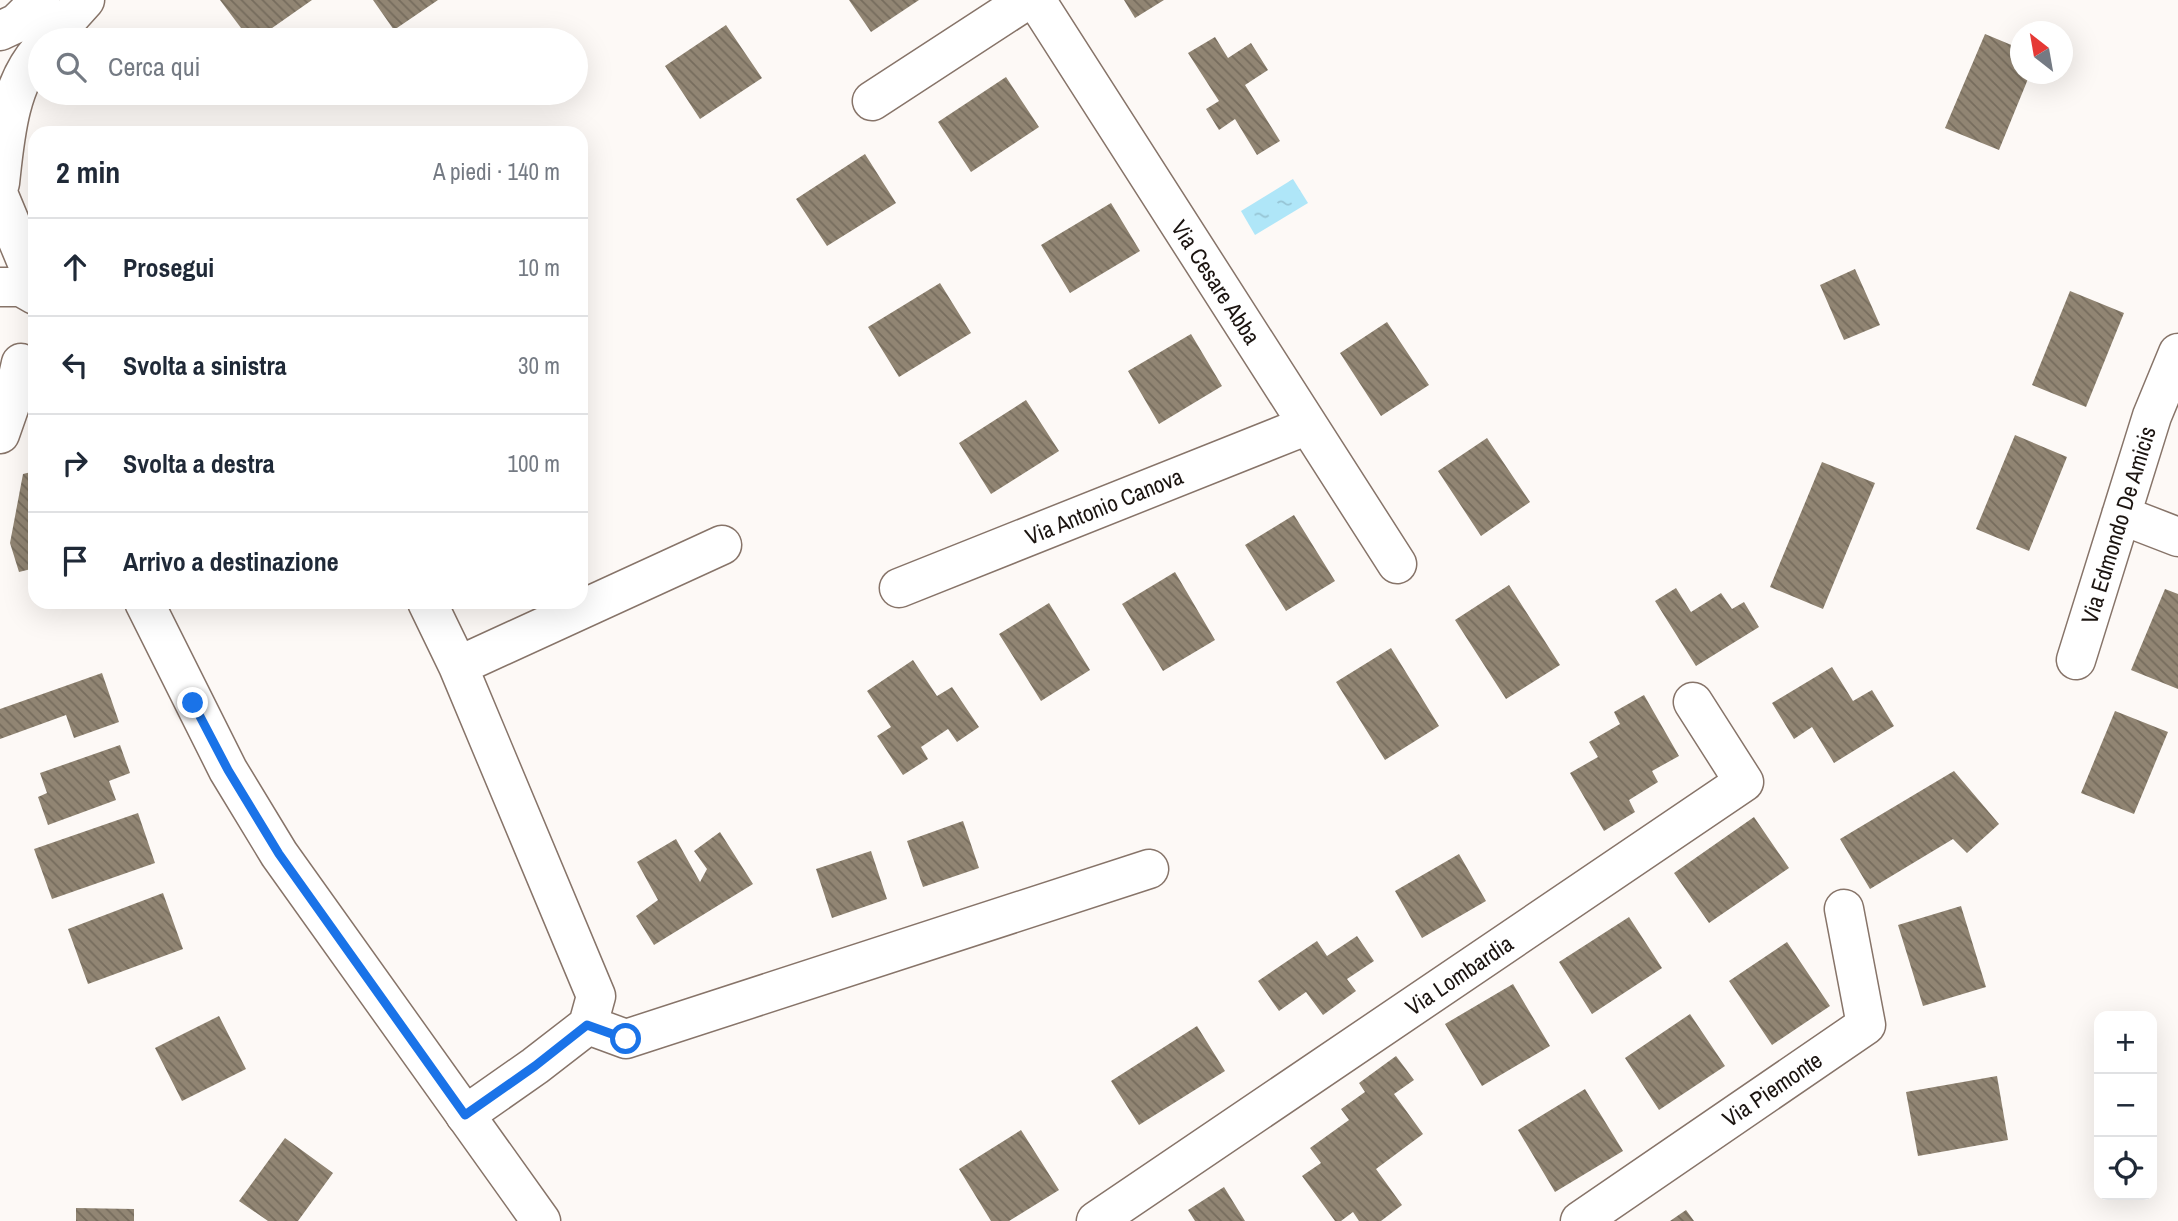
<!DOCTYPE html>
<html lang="it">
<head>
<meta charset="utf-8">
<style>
	body { margin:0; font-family:"Archivo Narrow",sans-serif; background:#f6f6f7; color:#1f2937 }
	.controls { position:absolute; right:21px; bottom:21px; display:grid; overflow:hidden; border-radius:14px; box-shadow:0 7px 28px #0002 }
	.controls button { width:63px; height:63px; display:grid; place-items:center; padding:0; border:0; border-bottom:2px solid #e0e1e3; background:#fff; color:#1f2937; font:35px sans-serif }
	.compass { position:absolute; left:2010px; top:21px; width:63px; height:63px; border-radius:50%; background:#fff; box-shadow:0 7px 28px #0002; rotate:329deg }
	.stop { position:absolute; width:21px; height:21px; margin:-16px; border:5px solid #1a73e8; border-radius:50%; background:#fff }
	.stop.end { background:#1a73e8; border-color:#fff; box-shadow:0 2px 7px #0008 }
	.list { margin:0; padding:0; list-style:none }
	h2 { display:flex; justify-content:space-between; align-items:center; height:91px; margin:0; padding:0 28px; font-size:30px }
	h2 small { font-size:23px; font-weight:400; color:#747a83 }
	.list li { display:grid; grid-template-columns:46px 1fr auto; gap:21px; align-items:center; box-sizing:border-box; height:98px; padding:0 28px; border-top:2px solid #e0e1e3 }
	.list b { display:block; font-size:26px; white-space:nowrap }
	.list em { font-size:23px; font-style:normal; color:#747a83 }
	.icon { flex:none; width:38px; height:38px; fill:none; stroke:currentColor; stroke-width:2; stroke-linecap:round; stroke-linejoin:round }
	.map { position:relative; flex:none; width:2178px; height:1221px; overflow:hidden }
	.search { position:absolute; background:#fff; box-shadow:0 7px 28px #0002; left:28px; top:28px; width:560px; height:77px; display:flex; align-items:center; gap:18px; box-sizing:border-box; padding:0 24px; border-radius:38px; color:#747a83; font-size:26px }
	.panel { position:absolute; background:#fff; box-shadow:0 7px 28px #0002; left:28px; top:126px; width:560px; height:483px; border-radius:21px }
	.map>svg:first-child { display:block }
	.water { fill:url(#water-ripples) }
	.building { fill:url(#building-back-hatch) }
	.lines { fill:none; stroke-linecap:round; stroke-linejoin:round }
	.minor-casing { stroke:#877469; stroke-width:41 }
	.major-casing { stroke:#877469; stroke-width:41 }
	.minor { stroke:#fff; stroke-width:38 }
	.major { stroke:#fff; stroke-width:38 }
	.route { stroke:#1a73e8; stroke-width:9 }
	.labels { text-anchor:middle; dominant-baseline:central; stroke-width:5; stroke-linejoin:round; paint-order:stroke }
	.street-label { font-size:23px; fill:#1b1410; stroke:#fff }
</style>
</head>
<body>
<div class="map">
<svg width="2178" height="1221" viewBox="0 0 2178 1221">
	<defs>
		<pattern id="water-ripples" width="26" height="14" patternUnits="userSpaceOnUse" patternTransform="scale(1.75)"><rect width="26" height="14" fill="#afe6f8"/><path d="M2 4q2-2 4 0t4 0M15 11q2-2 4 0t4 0" fill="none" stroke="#96c4d4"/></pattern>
		<pattern id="building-back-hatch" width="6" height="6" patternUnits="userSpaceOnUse" patternTransform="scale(1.75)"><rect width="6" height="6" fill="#918573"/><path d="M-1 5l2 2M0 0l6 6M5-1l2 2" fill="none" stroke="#766c5d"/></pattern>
	</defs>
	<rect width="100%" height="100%" fill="#fdf9f6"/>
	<path class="water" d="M1293 179 1308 203 1255 235 1241 211Z"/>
	<path class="building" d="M220 0H312L255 40H250Z
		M373 0H438L394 30Z
		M849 0H919L871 32Z
		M1124 0H1164L1135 18Z
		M726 25 762 78 700 119 665 66Z
		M1985 34 2021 49V74H2030L1999 150 1945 128Z
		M1215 37 1228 58 1251 43 1268 70 1245 85 1280 141 1257 155 1235 119 1219 130 1206 109 1219 101 1188 53Z
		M1006 77 1039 127 971 172 938 122Z
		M865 154 896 203 827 246 796 199Z
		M1111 203 1140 251 1070 293 1041 245Z
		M1855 269 1880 325 1844 340 1820 285Z
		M940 283 971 333 899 377 868 327Z
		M2070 291 2124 313 2086 407 2032 385Z
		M1387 322 1429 385 1381 416 1340 353Z
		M1191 334 1222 386 1159 424 1128 371Z
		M1026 400 1059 451 991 494 959 443Z
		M2015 435 2067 457 2029 551 1976 529Z
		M1487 438 1530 502 1481 536 1438 471Z
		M1822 462 1875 483 1823 609 1770 587Z
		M35 471V568L19 572 10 543 23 474Z
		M1294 515 1335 581 1286 611 1245 545Z
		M1175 572 1215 640 1163 671 1122 604Z
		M1509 585 1560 665 1506 699 1455 620Z
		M1676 588 1691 612 1721 593 1732 609 1744 602 1759 627 1696 666 1655 601Z
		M2165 589 2178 594V689L2131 670Z
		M1049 603 1090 670 1041 701 999 634Z
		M1391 648 1439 726 1385 760 1336 682Z
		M913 660 937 696 952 687 979 727 957 742 948 729 921 747 928 759 903 775 877 736 891 727 867 691Z
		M1832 667 1853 701 1872 690 1894 726 1834 763 1812 727 1794 739 1772 703Z
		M102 673 119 722 74 738 66 715 0 739V709Z
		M1644 695 1679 756 1652 771 1658 782 1629 800 1635 812 1604 831 1570 773 1598 757 1589 742 1620 724 1614 712Z
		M2115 711 2168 732 2134 814 2081 793Z
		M120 745 130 773 109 781 116 800 48 825 38 797 47 793 40 773Z
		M1954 771 1999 824 1967 853 1953 839 1870 889 1840 839Z
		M138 813 155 863 52 899 34 849Z
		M1754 817 1789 868 1709 923 1674 873Z
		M963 821 979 868 923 887 907 841Z
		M720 832 753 884 654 945 636 916 658 900 637 862 676 839 700 882 707 869 694 851Z
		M871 851 887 899 832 918 816 869Z
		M1459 854 1486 901 1422 938 1395 891Z
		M163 893 183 949 88 984 68 929Z
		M1961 906 1986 987 1923 1006 1898 925Z
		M1629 917 1662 968 1592 1014 1559 962Z
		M1357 936 1374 961 1347 979 1356 991 1323 1015 1306 992 1279 1011 1258 981 1317 941 1327 956Z
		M1787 942 1830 1006 1772 1045 1729 981Z
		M1513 984 1550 1046 1482 1086 1445 1024Z
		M1690 1014 1725 1066 1659 1110 1625 1058Z
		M219 1016 246 1069 182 1101 155 1048Z
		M1197 1026 1225 1071 1139 1125 1111 1081Z
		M1396 1056 1414 1080 1394 1094 1423 1134 1376 1169 1402 1205 1381 1221H1359L1353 1212 1341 1221H1335L1302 1176 1321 1163 1310 1148 1349 1120 1341 1109 1365 1092 1359 1083Z
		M1997 1076 2008 1140 1918 1156 1906 1092Z
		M1585 1089 1623 1151 1555 1192 1518 1130Z
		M1021 1130 1059 1190 1009 1221H991L959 1169Z
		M285 1138 333 1173 298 1221H268L239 1201Z
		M1224 1187 1245 1221H1195L1188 1210Z
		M76 1208 134 1209V1221H76Z
		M1686 1210 1694 1221H1670Z"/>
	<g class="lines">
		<defs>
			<path id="minor" d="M1036 0 1397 564
				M0 31 17 23 40 0
				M49 40 85 0
				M872 101 1027 0
				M0 183C5 137 9 85 40 50
				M2121 515 2178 537
				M899 588 1308 425
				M427 602 458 666 596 996 588 1025 535 1066 465 1115
				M2076 660 2152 416 2178 353
				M458 666 722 545
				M588 1025 626 1039 1149 869
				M1096 1221 1744 782 1693 702
				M1580 1221 1866 1025 1844 909"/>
			<path id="major" d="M0 198 35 282
				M0 287H21L35 295
				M0 434 14 394 21 363
				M144 602 228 770 279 854 541 1221"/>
		</defs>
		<use href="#minor" class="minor-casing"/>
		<use href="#major" class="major-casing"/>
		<use href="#minor" class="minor"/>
		<use href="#major" class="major"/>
	</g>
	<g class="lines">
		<path class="route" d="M193 703 228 770 279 854 465 1115 535 1066 587 1025 626 1039"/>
	</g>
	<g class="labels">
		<g class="street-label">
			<text transform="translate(1216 282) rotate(57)">Via Cesare Abba</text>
			<text transform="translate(1104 506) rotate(-22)">Via Antonio Canova</text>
			<text transform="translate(2118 525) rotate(-73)">Via Edmondo De Amicis</text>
			<text transform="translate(1459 975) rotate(-34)">Via Lombardia</text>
			<text transform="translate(1772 1089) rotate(-34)">Via Piemonte</text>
		</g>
	</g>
</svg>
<div class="controls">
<button>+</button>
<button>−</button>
<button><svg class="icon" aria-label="locate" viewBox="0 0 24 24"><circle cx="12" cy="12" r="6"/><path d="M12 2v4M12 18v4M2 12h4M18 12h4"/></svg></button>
</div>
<svg class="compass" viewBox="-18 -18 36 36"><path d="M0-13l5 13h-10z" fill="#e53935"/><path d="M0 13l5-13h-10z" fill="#747a83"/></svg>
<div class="stop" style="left:626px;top:1039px"></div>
<div class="stop end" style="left:193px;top:703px"></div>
<div class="search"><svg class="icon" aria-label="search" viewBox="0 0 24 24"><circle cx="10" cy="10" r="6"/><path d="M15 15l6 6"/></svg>Cerca qui</div>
<section class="panel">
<h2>2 min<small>A piedi · 140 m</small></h2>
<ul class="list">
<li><svg class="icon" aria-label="ahead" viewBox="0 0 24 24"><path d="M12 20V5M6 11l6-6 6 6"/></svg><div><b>Prosegui</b></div><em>10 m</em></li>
<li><svg class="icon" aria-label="left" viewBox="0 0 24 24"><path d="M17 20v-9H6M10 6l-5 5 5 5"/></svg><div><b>Svolta a sinistra</b></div><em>30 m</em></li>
<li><svg class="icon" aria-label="right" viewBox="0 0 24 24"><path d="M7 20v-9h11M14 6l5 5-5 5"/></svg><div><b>Svolta a destra</b></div><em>100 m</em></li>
<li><svg class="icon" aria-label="arrive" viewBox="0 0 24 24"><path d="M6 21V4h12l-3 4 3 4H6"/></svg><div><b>Arrivo a destinazione</b></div></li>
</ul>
</section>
</div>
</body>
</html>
